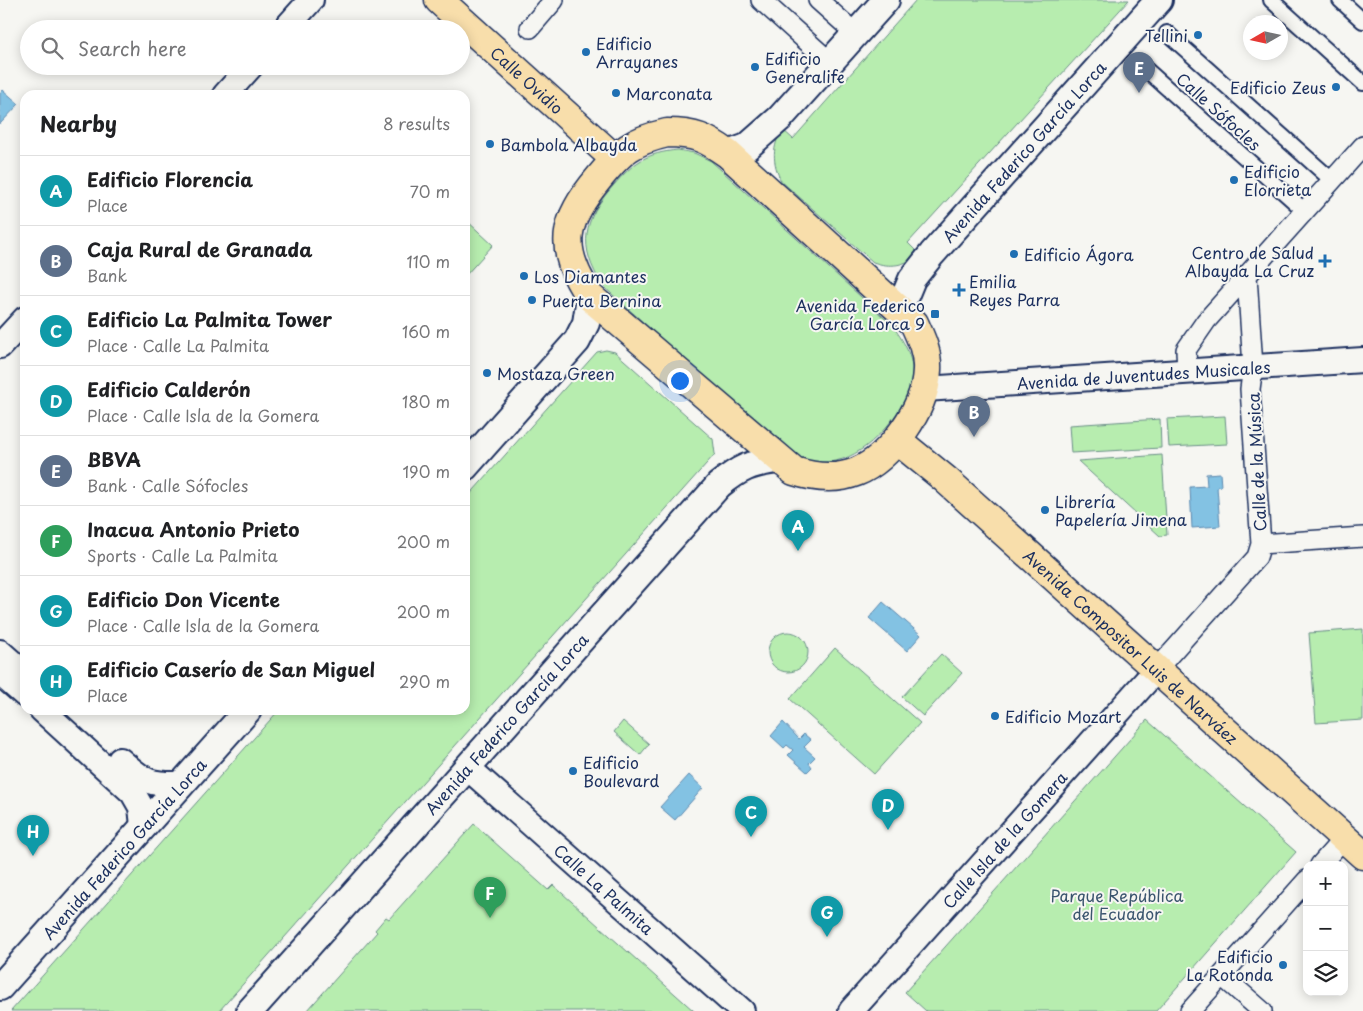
<!DOCTYPE html>
<html lang="en">
<head>
<meta charset="utf-8">
<style>
	body { margin:0; font-family:"Playpen Sans",sans-serif; background:#f2f2f2; color:#202124 }
	.controls { position:absolute; right:15px; bottom:15px; display:grid; overflow:hidden; border-radius:10px; box-shadow:0 2px 12px #0003 }
	.controls button { width:45px; height:45px; display:grid; place-items:center; padding:0; border:0; border-bottom:1px solid #e0e0e0; background:#fff; color:#202124; font:25px sans-serif }
	.compass { position:absolute; left:1243px; top:15px; width:45px; height:45px; border-radius:50%; background:#fff; box-shadow:0 2px 12px #0003; rotate:261deg }
	.you { position:absolute; left:679px; top:380px; width:18px; height:18px; margin:-12px; border:4px solid #fff; border-radius:50%; background:#1a73e8; box-shadow:0 0 0 8px #1a73e833 }
	.badge { display:grid; place-items:center; width:32px; height:32px; border-radius:50%; background:#7c3aed; color:#fff; font-size:16px; font-weight:700 }
	.pin { position:absolute; translate:-50% -41px; filter:drop-shadow(0 1px 2px #0008) }
	.pin::after { content:''; position:absolute; top:26px; width:18px; height:15px; background:inherit; clip-path:polygon(0 0,100% 0,50% 100%) }
	.list { margin:0; padding:0; list-style:none }
	h2 { display:flex; justify-content:space-between; align-items:center; height:65px; margin:0; padding:0 20px; font-size:21px }
	h2 small { font-size:16px; font-weight:400; color:#757577 }
	.list li { display:grid; grid-template-columns:32px 1fr auto; gap:15px; align-items:center; box-sizing:border-box; height:70px; padding:0 20px; border-top:1px solid #e0e0e0 }
	.list b { display:block; font-size:19px; white-space:nowrap }
	.list p { margin:0; font-size:16px; white-space:nowrap; color:#757577 }
	.list em { font-size:16px; font-style:normal; color:#757577 }
	.icon { flex:none; width:28px; height:28px; fill:none; stroke:currentColor; stroke-width:2; stroke-linecap:round; stroke-linejoin:round }
	.map { position:relative; flex:none; width:1363px; height:1011px; overflow:hidden }
	.search { position:absolute; background:#fff; box-shadow:0 2px 12px #0003; left:20px; top:20px; width:450px; height:55px; display:flex; align-items:center; gap:12px; box-sizing:border-box; padding:0 18px; border-radius:28px; color:#757577; font-size:19px }
	.panel { position:absolute; background:#fff; box-shadow:0 2px 12px #0003; left:20px; top:90px; width:450px; height:625px; border-radius:15px }
	.map>svg:first-child { display:block }
	.green { fill:#b7edaf; stroke:#698e86 }
	.water { fill:#83c2e3; stroke:#5987ae }
	.lines { fill:none; stroke-linecap:round; stroke-linejoin:round }
	.pedestrian-casing { stroke:#1b2f5e; stroke-width:18 }
	.minor-casing { stroke:#1b2f5e; stroke-width:22 }
	.tertiary-casing { stroke:#1b2f5e; stroke-width:28 }
	.secondary-casing { stroke:#1b2f5e; stroke-width:30 }
	.primary-casing { stroke:#1b2f5e; stroke-width:31 }
	.pedestrian { stroke:#f6f6f2; stroke-width:14 }
	.minor { stroke:#f6f6f2; stroke-width:19 }
	.tertiary { stroke:#f6f6f2; stroke-width:24 }
	.secondary { stroke:#f6f6f2; stroke-width:26 }
	.primary { stroke:#f8deab; stroke-width:28 }
	.poi-dot { fill:#1f6fb2; stroke:#f6f6f2; stroke-width:2 }
	.labels { text-anchor:middle; dominant-baseline:central; stroke-width:4; stroke-linejoin:round; paint-order:stroke }
	.poi-label { font-size:16px; fill:#1b2f5e; stroke:#f6f6f2; text-anchor:start }
	.street-label { font-size:16px; fill:#1b2f5e; stroke:#f6f6f2 }
	.park-label { font-size:16px; fill:#3a556e; stroke:#f6f6f2 }
</style>
</head>
<body>
<div class="map">
<svg width="1363" height="1011" viewBox="0 0 1363 1011">
	<rect width="100%" height="100%" fill="#f6f6f2"/>
	<filter id="ink" filterUnits="userSpaceOnUse"><feTurbulence type="fractalNoise" baseFrequency=".02" numOctaves="2"/><feDisplacementMap in="SourceGraphic" scale="10" xChannelSelector="R" yChannelSelector="G"/><feConvolveMatrix kernelMatrix="1 2 1 2 8 2 1 2 1" color-interpolation-filters="sRGB"/></filter>
	<g filter="url(#ink)">
		<path class="green" d="M916 0H1129L908 243 919 254C905 266 890 268 873 262L781 181C772 162 772 147 782 129L793 139Z
			M678 150 694 153 711 161 892 325C903 340 914 357 912 377 910 396 899 411 888 425 859 458 829 474 787 452L603 286C577 246 583 220 613 186 634 162 646 153 678 150Z
			M465 219 493 245 465 276Z
			M606 350 615 352 713 439 715 454 219 1011H11L279 710H465V500L597 352Z
			M1225 416 1227 444 1169 447 1167 419Z
			M1160 419 1161 448 1071 453 1069 425Z
			M1162 455 1167 535 1160 536 1078 461Z
			M1363 629V720L1316 723 1309 633Z
			M768 652a20 20 0 1 1 40 0a20 20 0 1 1-40 0Z
			M835 648 920 723 874 774 790 699Z
			M941 654 962 673 923 716 902 697Z
			M1147 720 1296 852 1156 1011H926L905 992Z
			M623 721 649 744 640 755 614 732Z
			M474 824 548 890 553 885 694 1011H307L377 932 375 930 386 917 389 919Z"/>
		<path class="water" d="M3 90 19 104 0 124V94Z
			M1220 473 1221 486 1217 487 1220 526 1192 528 1190 487 1207 486 1206 474Z
			M883 602 921 635 907 651 869 618Z
			M783 722 799 739 804 734 811 740 804 747 815 757 809 763 812 767 807 772 788 755 793 750 787 745 784 748 771 736Z
			M689 775 703 788 675 820 660 807Z"/>
		<g class="lines">
			<defs>
				<path id="pedestrian" d="M1271 0 1363 83
					M1340 0 1363 21
					M1167 33 1325 174
					M1140 64 1297 204"/>
				<path id="minor" d="M761 0 831 63
					M818 0 856 34
					M530 28 554 0
					M1187 372 1186 350 1206 321 1363 146
					M1261 544 1363 537
					M1157 669 1257 557 1261 544 1250 389 1253 367 1247 276
					M1320 865 1344 838
					M1222 976 1262 1011
					M1190 1011 1307 880"/>
				<g id="tertiary">
					<path d="M285 29 311 0"/>
					<path d="M225 95 251 66"/>
					<path d="M0 346 25 319"/>
					<path id="s1" d="M925 389 1363 360"/>
					<path d="M0 652 25 674"/>
					<path d="M0 673 25 695"/>
					<path d="M42 710 133 793 141 807 143 826"/>
					<path d="M120 760C145 782 149 785 182 784"/>
					<path id="s2" d="M468 768 742 1011"/>
					<path id="s3" d="M851 1011 1157 669"/>
				</g>
				<g id="secondary">
					<path d="M728 154 747 147 780 118 886 0"/>
					<path id="s4" d="M900 308 912 279 932 254 1159 0"/>
					<path d="M465 467 577 341 586 323 590 297"/>
					<path id="s5" d="M0 987 248 710"/>
					<path id="s6" d="M250 1011 719 485C740 468 751 463 777 460"/>
				</g>
				<g id="primary">
					<path id="s7" d="M439 0 615 159"/>
					<path d="M667 133C695 133 706 138 728 154L914 323C921 338 928 353 927 370 926 393 917 411 904 430 875 471 843 487 794 471L590 297C557 248 563 221 599 178 622 150 632 141 667 133Z"/>
					<path id="s8" d="M897 440 945 479 1363 855"/>
				</g>
			</defs>
			<use href="#pedestrian" class="pedestrian-casing"/>
			<use href="#minor" class="minor-casing"/>
			<use href="#tertiary" class="tertiary-casing"/>
			<use href="#secondary" class="secondary-casing"/>
			<use href="#primary" class="primary-casing"/>
			<use href="#pedestrian" class="pedestrian"/>
			<use href="#minor" class="minor"/>
			<use href="#tertiary" class="tertiary"/>
			<use href="#secondary" class="secondary"/>
			<use href="#primary" class="primary"/>
		</g>
	</g>
	<g class="poi-dot">
		<circle cx="1198" cy="35" r="5"/>
		<circle cx="586" cy="52" r="5"/>
		<circle cx="755" cy="67" r="5"/>
		<circle cx="1336" cy="87" r="5"/>
		<circle cx="616" cy="93" r="5"/>
		<circle cx="490" cy="144" r="5"/>
		<circle cx="1234" cy="180" r="5"/>
		<circle cx="1014" cy="254" r="5"/>
		<path d="M1322.5 253.5h5v5h5v5h-5v5h-5v-5h-5v-5h5z"/>
		<circle cx="524" cy="276" r="5"/>
		<path d="M956.5 282.5h5v5h5v5h-5v5h-5v-5h-5v-5h5z"/>
		<circle cx="532" cy="300" r="5"/>
		<rect x="930" y="309" width="10" height="10" rx="2.5"/>
		<circle cx="487" cy="373" r="5"/>
		<circle cx="1045" cy="510" r="5"/>
		<circle cx="995" cy="716" r="5"/>
		<circle cx="573" cy="771" r="5"/>
		<circle cx="1283" cy="965" r="5"/>
	</g>
	<g class="labels">
		<g class="poi-label">
			<text x="1188" y="35" text-anchor="end">Tellini</text>
			<text x="596" y="43">Edificio<tspan x="596" dy="18">Arrayanes</tspan></text>
			<text x="765" y="58">Edificio<tspan x="765" dy="18">Generalife</tspan></text>
			<text x="1326" y="87" text-anchor="end">Edificio Zeus</text>
			<text x="626" y="93">Marconata</text>
			<text x="500" y="144">Bambola Albayda</text>
			<text x="1244" y="171">Edificio<tspan x="1244" dy="18">Elorrieta</tspan></text>
			<text x="1314" y="252" text-anchor="end">Centro de Salud<tspan x="1314" dy="18">Albayda La Cruz</tspan></text>
			<text x="1024" y="254">Edificio Ágora</text>
			<text x="534" y="276">Los Diamantes</text>
			<text x="969" y="281">Emilia<tspan x="969" dy="18">Reyes Parra</tspan></text>
			<text x="542" y="300">Puerta Bernina</text>
			<text x="925" y="305" text-anchor="end">Avenida Federico<tspan x="925" dy="18">García Lorca 9</tspan></text>
			<text x="497" y="373">Mostaza Green</text>
			<text x="1055" y="501">Librería<tspan x="1055" dy="18">Papelería Jimena</tspan></text>
			<text x="1005" y="716">Edificio Mozart</text>
			<text x="583" y="762">Edificio<tspan x="583" dy="18">Boulevard</tspan></text>
			<text x="1273" y="956" text-anchor="end">Edificio<tspan x="1273" dy="18">La Rotonda</tspan></text>
		</g>
		<g class="street-label">
			<text stroke="none"><textPath href="#s7" startOffset="119">Calle Ovidio</textPath></text>
			<text transform="translate(1219 111) rotate(42)">Calle Sófocles</text>
			<text stroke="none"><textPath href="#s4" startOffset="201">Avenida Federico García Lorca</textPath></text>
			<text stroke="none"><textPath href="#s1" startOffset="219">Avenida de Juventudes Musicales</textPath></text>
			<text transform="translate(1256 462) rotate(-93)">Calle de la Música</text>
			<text stroke="none"><textPath href="#s8" startOffset="312">Avenida Compositor Luis de Narváez</textPath></text>
			<text stroke="none"><textPath href="#s6" startOffset="385">Avenida Federico García Lorca</textPath></text>
			<text stroke="none"><textPath href="#s3" startOffset="230">Calle Isla de la Gomera</textPath></text>
			<text stroke="none"><textPath href="#s5" startOffset="186">Avenida Federico García Lorca</textPath></text>
			<text stroke="none"><textPath href="#s2" startOffset="182">Calle La Palmita</textPath></text>
		</g>
		<g class="park-label">
			<text x="1117" y="895">Parque República<tspan x="1117" dy="18">del Ecuador</tspan></text>
		</g>
	</g>
</svg>
<div class="controls">
<button>+</button>
<button>−</button>
<button><svg class="icon" aria-label="layers" viewBox="0 0 24 24"><path d="M12 4l9 5-9 5-9-5zM3 14l9 5 9-5"/></svg></button>
</div>
<svg class="compass" viewBox="-18 -18 36 36"><path d="M0-13l5 13h-10z" fill="#e53935"/><path d="M0 13l5-13h-10z" fill="#757577"/></svg>
<div class="you"></div>
<div class="pin badge" style="left:798px;top:551px;background:#0f9aa8">A</div>
<div class="pin badge" style="left:974px;top:437px;background:#5c6f8a">B</div>
<div class="pin badge" style="left:751px;top:837px;background:#0f9aa8">C</div>
<div class="pin badge" style="left:888px;top:830px;background:#0f9aa8">D</div>
<div class="pin badge" style="left:1139px;top:93px;background:#5c6f8a">E</div>
<div class="pin badge" style="left:490px;top:918px;background:#2e9e5b">F</div>
<div class="pin badge" style="left:827px;top:937px;background:#0f9aa8">G</div>
<div class="pin badge" style="left:33px;top:856px;background:#0f9aa8">H</div>
<div class="search"><svg class="icon" aria-label="search" viewBox="0 0 24 24"><circle cx="10" cy="10" r="6"/><path d="M15 15l6 6"/></svg>Search here</div>
<section class="panel">
<h2>Nearby<small>8 results</small></h2>
<ul class="list">
<li><span class="badge" style="background:#0f9aa8">A</span><div><b>Edificio Florencia</b><p>Place</p></div><em>70 m</em></li>
<li><span class="badge" style="background:#5c6f8a">B</span><div><b>Caja Rural de Granada</b><p>Bank</p></div><em>110 m</em></li>
<li><span class="badge" style="background:#0f9aa8">C</span><div><b>Edificio La Palmita Tower</b><p>Place · Calle La Palmita</p></div><em>160 m</em></li>
<li><span class="badge" style="background:#0f9aa8">D</span><div><b>Edificio Calderón</b><p>Place · Calle Isla de la Gomera</p></div><em>180 m</em></li>
<li><span class="badge" style="background:#5c6f8a">E</span><div><b>BBVA</b><p>Bank · Calle Sófocles</p></div><em>190 m</em></li>
<li><span class="badge" style="background:#2e9e5b">F</span><div><b>Inacua Antonio Prieto</b><p>Sports · Calle La Palmita</p></div><em>200 m</em></li>
<li><span class="badge" style="background:#0f9aa8">G</span><div><b>Edificio Don Vicente</b><p>Place · Calle Isla de la Gomera</p></div><em>200 m</em></li>
<li><span class="badge" style="background:#0f9aa8">H</span><div><b>Edificio Caserío de San Miguel</b><p>Place</p></div><em>290 m</em></li>
</ul>
</section>
</div>
</body>
</html>
